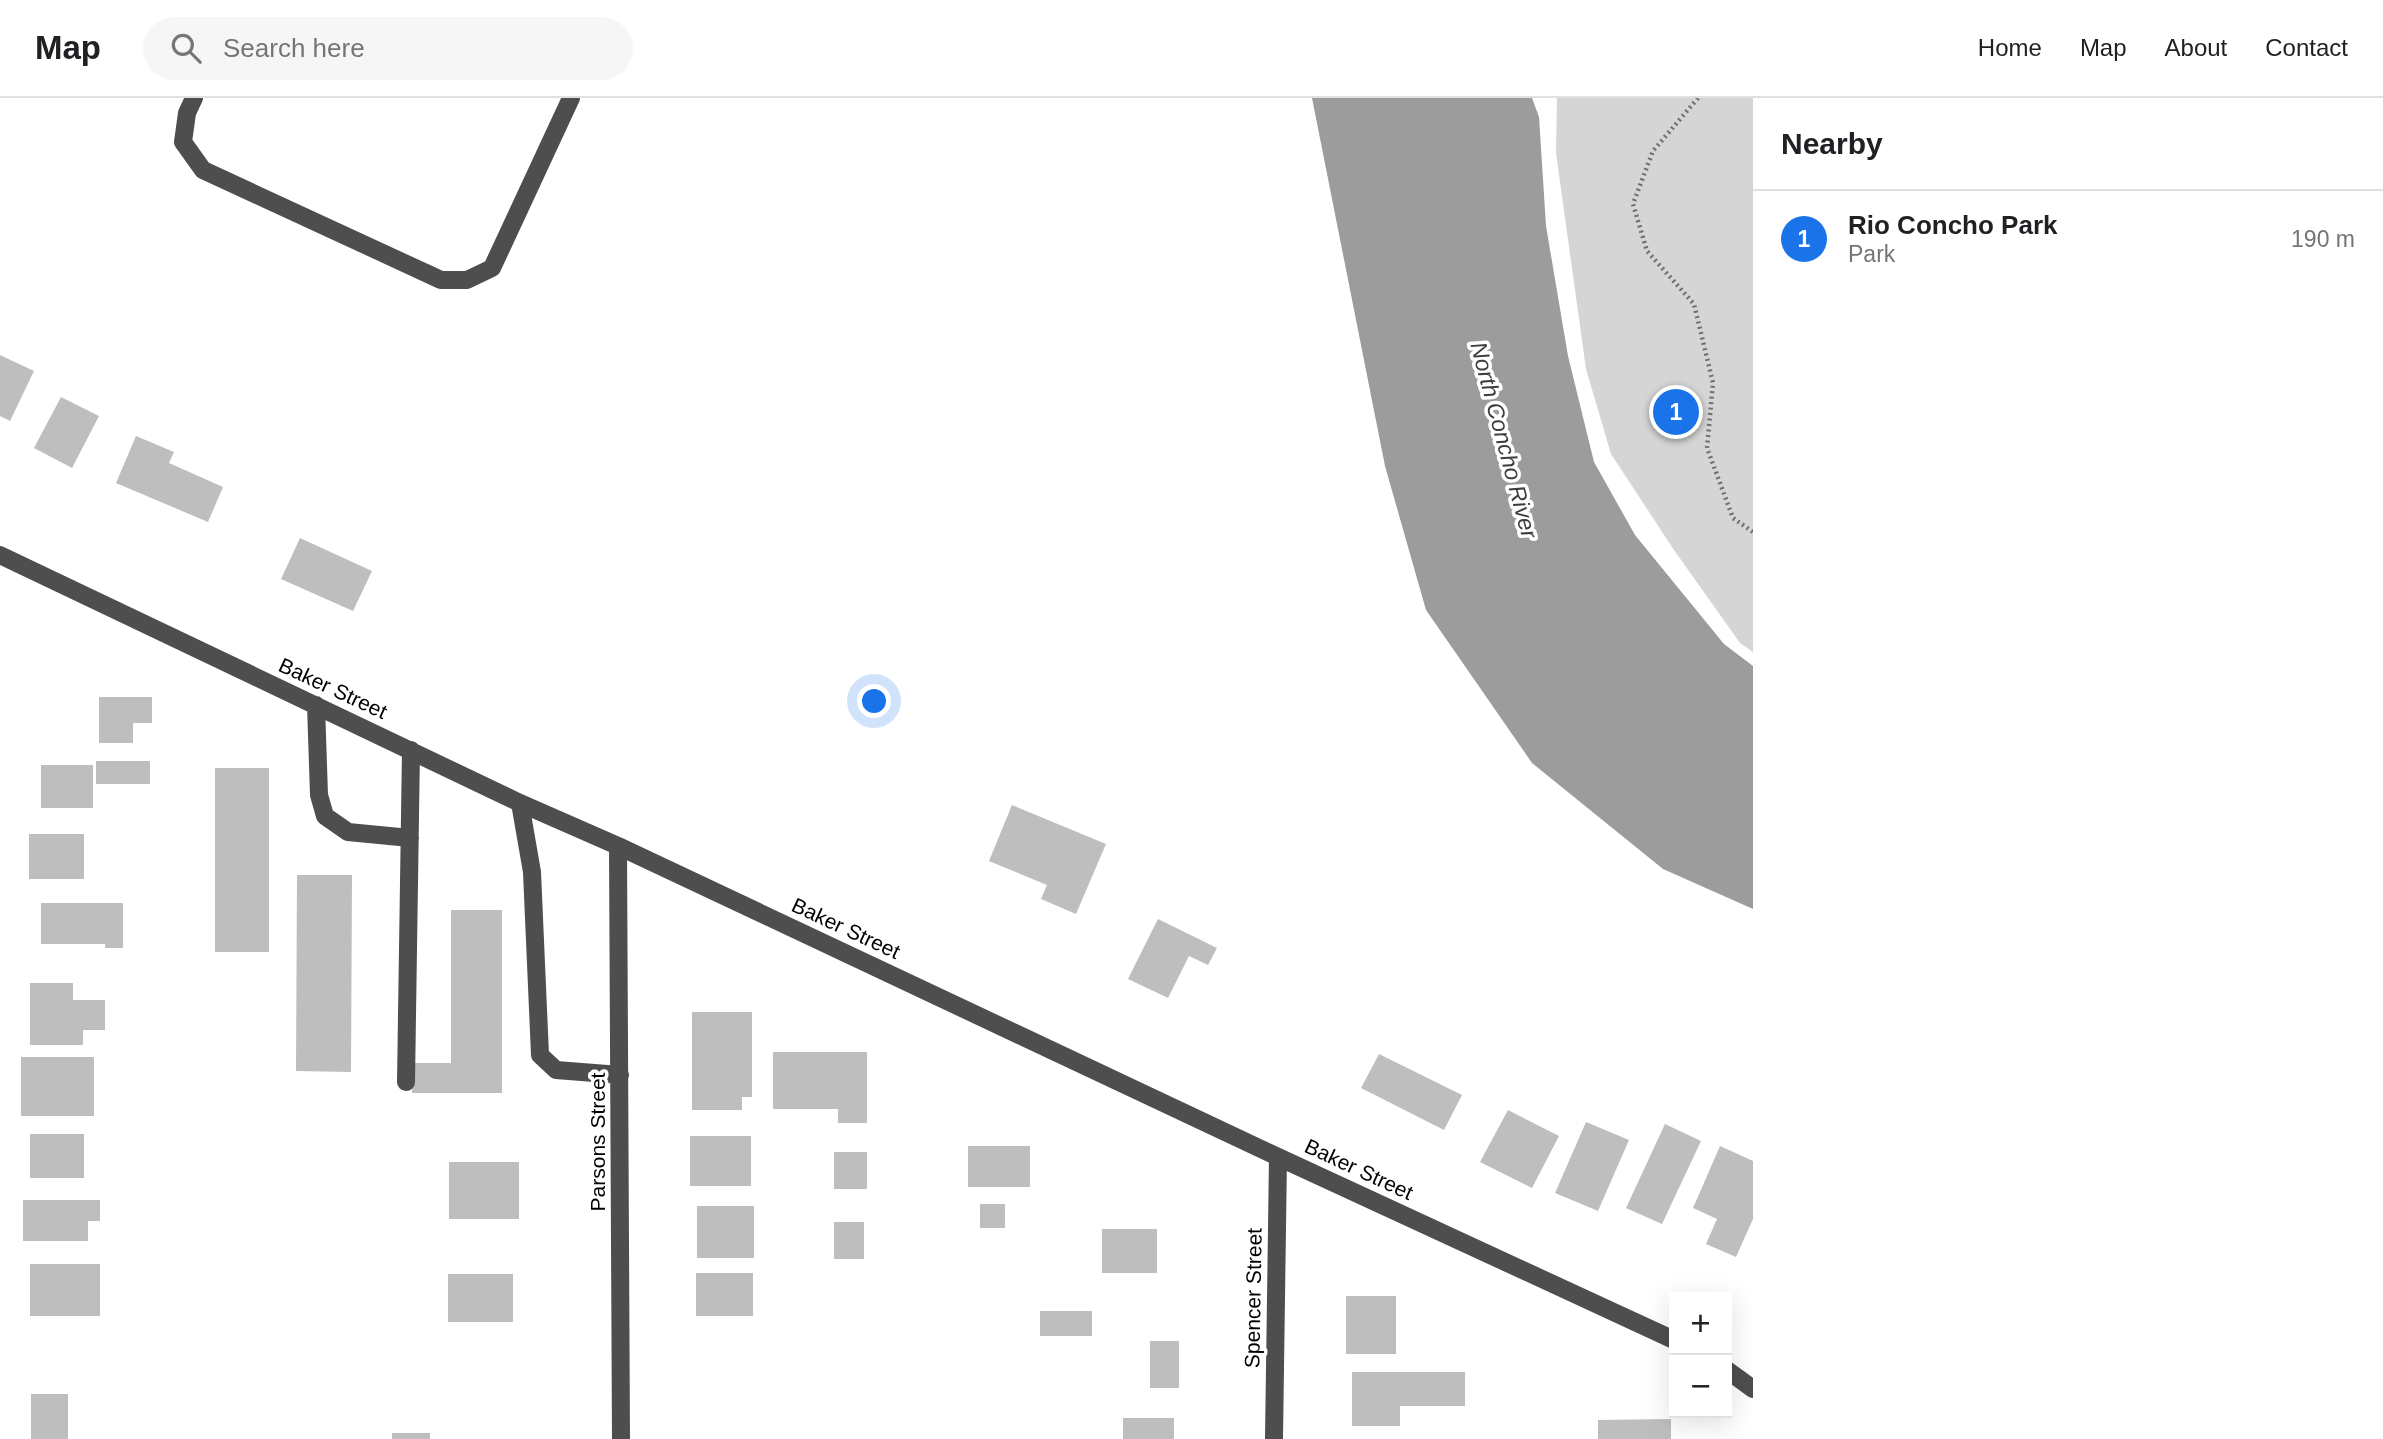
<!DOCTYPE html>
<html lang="en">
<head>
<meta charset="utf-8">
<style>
	body { margin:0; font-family:Helvetica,sans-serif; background:#f6f6f6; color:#202124 }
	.controls { position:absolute; right:21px; bottom:21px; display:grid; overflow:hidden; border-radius:0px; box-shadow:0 7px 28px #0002 }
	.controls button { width:63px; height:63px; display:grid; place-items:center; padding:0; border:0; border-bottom:2px solid #e0e0e0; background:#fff; color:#202124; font:35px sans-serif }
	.you { position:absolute; left:875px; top:604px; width:24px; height:24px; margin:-18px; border:5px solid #fff; border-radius:50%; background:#1a73e8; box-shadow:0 0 0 10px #1a73e833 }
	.badge { display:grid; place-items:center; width:46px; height:46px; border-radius:50%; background:#1a73e8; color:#fff; font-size:23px; font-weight:700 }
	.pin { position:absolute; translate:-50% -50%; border:4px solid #fff; box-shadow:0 2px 7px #0006 }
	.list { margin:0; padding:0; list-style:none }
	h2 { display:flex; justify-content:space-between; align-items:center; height:91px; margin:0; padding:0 28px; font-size:30px }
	h2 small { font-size:23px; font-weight:400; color:#757577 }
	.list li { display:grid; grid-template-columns:46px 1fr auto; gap:21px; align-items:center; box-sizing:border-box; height:98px; padding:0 28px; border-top:2px solid #e0e0e0 }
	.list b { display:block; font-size:26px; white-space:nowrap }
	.list p { margin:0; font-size:23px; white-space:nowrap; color:#757577 }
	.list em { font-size:23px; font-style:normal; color:#757577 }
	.icon { flex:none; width:38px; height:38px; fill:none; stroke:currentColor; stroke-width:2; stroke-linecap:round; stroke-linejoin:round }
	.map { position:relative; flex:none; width:1753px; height:1341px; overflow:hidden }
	header { display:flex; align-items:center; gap:42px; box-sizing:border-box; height:98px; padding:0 35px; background:#fff; border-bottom:2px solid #e0e0e0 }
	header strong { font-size:33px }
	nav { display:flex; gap:38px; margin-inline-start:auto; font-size:24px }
	.search { width:490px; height:63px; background:#f6f6f6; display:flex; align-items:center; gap:18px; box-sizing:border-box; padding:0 24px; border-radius:38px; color:#757577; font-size:26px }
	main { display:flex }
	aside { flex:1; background:#fff }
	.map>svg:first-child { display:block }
	.green { fill:#d5d5d5 }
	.water { fill:#9c9c9c }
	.building { fill:#bebebe }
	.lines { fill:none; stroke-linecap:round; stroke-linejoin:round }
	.path { stroke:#707070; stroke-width:4.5; stroke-dasharray:2 3.5; stroke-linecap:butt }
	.minor { stroke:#4e4e4e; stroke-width:18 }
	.labels { text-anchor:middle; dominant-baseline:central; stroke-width:7; stroke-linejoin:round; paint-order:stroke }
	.street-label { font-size:21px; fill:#000; stroke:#fff }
	.water-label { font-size:23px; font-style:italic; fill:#3d3d3d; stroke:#fff }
</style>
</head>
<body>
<header>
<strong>Map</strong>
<div class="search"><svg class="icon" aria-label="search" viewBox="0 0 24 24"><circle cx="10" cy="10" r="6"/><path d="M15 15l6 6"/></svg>Search here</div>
<nav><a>Home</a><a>Map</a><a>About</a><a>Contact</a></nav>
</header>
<main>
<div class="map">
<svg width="1753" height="1341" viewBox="0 0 1753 1341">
	<rect width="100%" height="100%" fill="#fff"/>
	<path class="green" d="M1557 0H1753V554L1740 545 1674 452 1611 356 1586 271 1556 55Z"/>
	<path class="water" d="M1312 0H1532L1539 19 1546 128 1568 258 1594 364 1635 437 1724 546 1753 568V811L1663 771 1532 665 1426 512 1385 368Z"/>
	<path class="building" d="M0 257 34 273 10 323 0 318Z
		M61 299 99 318 72 370 34 350Z
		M136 338 174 354 169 365 223 389 208 424 116 385Z
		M300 440 372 473 353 513 281 481Z
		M99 599H152V625H133V645H99Z
		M96 663H150V686H96Z
		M41 667H93V710H41Z
		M215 670H269V854H215Z
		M1012 707 1106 746 1076 816 1041 801 1047 787 989 763Z
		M29 736H84V781H29Z
		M297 777H352L351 974 296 973Z
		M41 805H123V850H105V846H41Z
		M451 812H502V995H412V965H451Z
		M1158 821 1217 850 1208 867 1189 858 1168 900 1128 881Z
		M30 885H73V902H105V932H83V947H30Z
		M692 914H752V999H742V1012H692Z
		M773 954H867V1025H838V1011H773Z
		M1379 956 1462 997 1444 1032 1361 990Z
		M21 959H94V1018H21Z
		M1508 1012 1559 1038 1532 1090 1480 1064Z
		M1586 1024 1629 1042 1598 1113 1555 1095Z
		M1665 1026 1701 1043 1662 1126 1626 1110Z
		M30 1036H84V1080H30Z
		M690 1038H751V1088H690Z
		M968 1048H1030V1089H968Z
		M1720 1048 1753 1063V1121L1736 1159 1706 1146 1717 1121 1693 1110Z
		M834 1054H867V1091H834Z
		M449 1064H519V1121H449Z
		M23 1102H100V1123H88V1143H23Z
		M980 1106H1005V1130H980Z
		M697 1108H754V1160H697Z
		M834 1124H864V1161H834Z
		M1102 1131H1157V1175H1102Z
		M30 1166H100V1218H30Z
		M696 1175H753V1218H696Z
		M448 1176H513V1224H448Z
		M1346 1198H1396V1256H1346Z
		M1040 1213H1092V1238H1040Z
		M1150 1243H1179V1290H1150Z
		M1352 1274H1465V1308H1400V1328H1352Z
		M31 1296H68V1341H31Z
		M1123 1320H1174V1341H1123Z
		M1671 1321V1341H1598V1322Z
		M392 1335H430V1341H392Z"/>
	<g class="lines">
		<path class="path" d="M1698 0 1653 53 1633 106 1647 153 1694 206 1713 285 1707 350 1733 420 1753 434"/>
		<path class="minor" d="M194 0 187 15 183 44 203 72 441 182H467L492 170 571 0
			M0 457 520 705 618 748 1278 1059 1674 1242
			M316 607 319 697 325 718 348 734 410 740
			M520 705 532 774 540 957 556 972 620 977
			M618 748 621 1341
			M406 984 411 652
			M1727 1272 1753 1291
			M1274 1341 1278 1059"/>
	</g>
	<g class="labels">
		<g class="street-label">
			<text transform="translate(333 590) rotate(25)">Baker Street</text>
			<text transform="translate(846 830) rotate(25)">Baker Street</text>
			<text transform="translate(597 1044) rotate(-90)">Parsons Street</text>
			<text transform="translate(1359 1071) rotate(25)">Baker Street</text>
			<text transform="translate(1253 1200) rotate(-89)">Spencer Street</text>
		</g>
		<g class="water-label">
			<text transform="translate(1504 342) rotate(75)">North Concho River</text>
		</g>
	</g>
</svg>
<div class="controls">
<button>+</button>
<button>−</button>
</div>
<div class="you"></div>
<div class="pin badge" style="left:1676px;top:314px">1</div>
</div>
<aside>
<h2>Nearby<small></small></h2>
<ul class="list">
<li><span class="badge">1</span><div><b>Rio Concho Park</b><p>Park</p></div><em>190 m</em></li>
</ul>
</aside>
</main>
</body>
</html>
